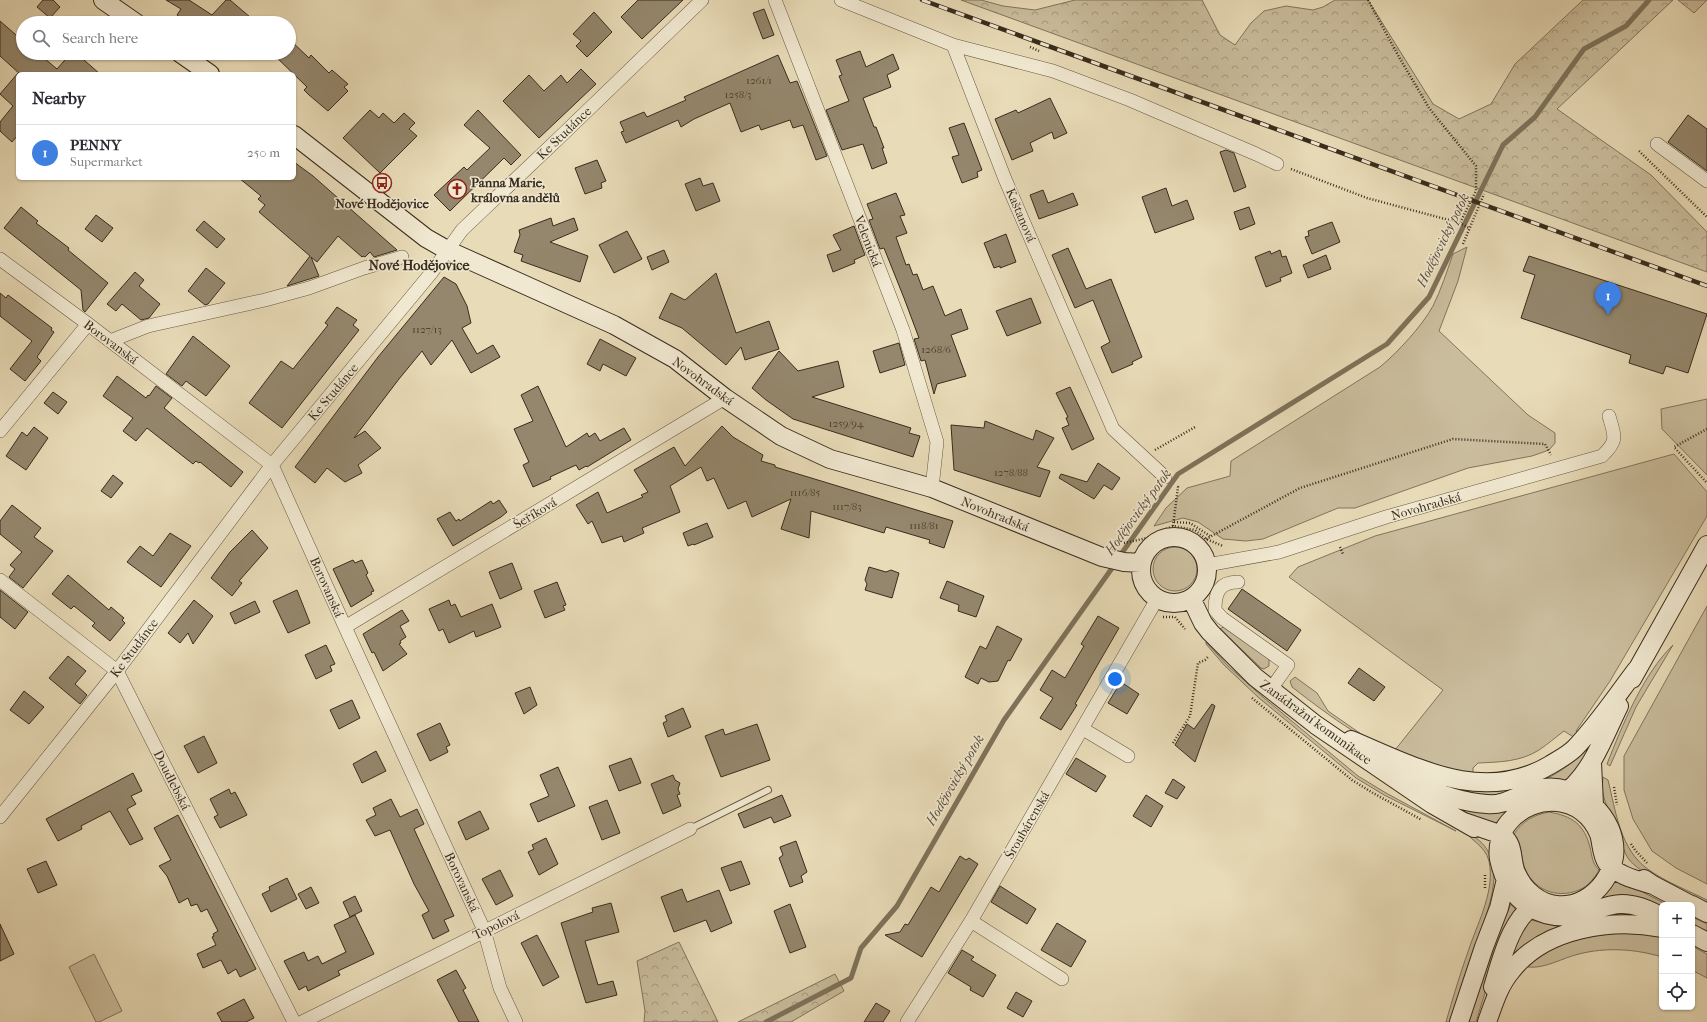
<!DOCTYPE html>
<html lang="en">
<head>
<meta charset="utf-8">
<style>
	body { margin:0; font-family:"IM FELL French Canon",serif; background:#f7f7f7; color:#2b2b33 }
	.controls { position:absolute; right:12px; bottom:12px; display:grid; overflow:hidden; border-radius:6px; box-shadow:0 1px 3px #0004 }
	.controls button { width:36px; height:36px; display:grid; place-items:center; padding:0; border:0; border-bottom:1px solid #e1e1e2; background:#fff; color:#2b2b33; font:20px sans-serif }
	.you { position:absolute; left:1115px; top:679px; width:14px; height:14px; margin:-10px; border:3px solid #fff; border-radius:50%; background:#1a73e8; box-shadow:0 0 0 6px #1a73e833 }
	.badge { display:grid; place-items:center; width:26px; height:26px; border-radius:50%; background:#8f2418; color:#fff; font-size:13px; font-weight:700 }
	.pin { position:absolute; translate:-50% -33px; filter:drop-shadow(0 1px 2px #0008) }
	.pin::after { content:''; position:absolute; top:21px; width:14px; height:12px; background:inherit; clip-path:polygon(0 0,100% 0,50% 100%) }
	.list { margin:0; padding:0; list-style:none }
	h2 { display:flex; justify-content:space-between; align-items:center; height:52px; margin:0; padding:0 16px; font-size:17px }
	h2 small { font-size:13px; font-weight:400; color:#7c7c81 }
	.list li { display:grid; grid-template-columns:26px 1fr auto; gap:12px; align-items:center; box-sizing:border-box; height:56px; padding:0 16px; border-top:1px solid #e1e1e2 }
	.list b { display:block; font-size:15px; white-space:nowrap }
	.list p { margin:0; font-size:13px; white-space:nowrap; color:#7c7c81 }
	.list em { font-size:13px; font-style:normal; color:#7c7c81 }
	.icon { flex:none; width:22px; height:22px; fill:none; stroke:currentColor; stroke-width:2; stroke-linecap:round; stroke-linejoin:round }
	.map { position:relative; flex:none; width:1707px; height:1022px; overflow:hidden }
	.search { position:absolute; background:#fff; box-shadow:0 1px 3px #0004; left:16px; top:16px; width:280px; height:44px; display:flex; align-items:center; gap:10px; box-sizing:border-box; padding:0 14px; border-radius:22px; color:#7c7c81; font-size:15px }
	.panel { position:absolute; background:#fff; box-shadow:0 1px 3px #0004; left:16px; top:72px; width:280px; height:108px; border-radius:6px }
	.map>svg:first-child { display:block }
	.green { fill:#cabd9d; stroke:#82745d }
	.forest { fill:url(#forest-crowns); stroke:#82745d }
	.lines { fill:none; stroke-linecap:round; stroke-linejoin:round }
	.stream { stroke:#7e725a; stroke-width:5 }
	.building { fill:#94876d; stroke:#392c1d }
	.service-casing { stroke:#655844; stroke-width:8 }
	.minor-casing { stroke:#655844; stroke-width:14 }
	.secondary-casing { stroke:#392c1d; stroke-width:20 }
	.path { stroke:#392c1d; stroke-width:2.5; stroke-dasharray:1 2; stroke-linecap:butt }
	.service { stroke:#f0e8d0; stroke-width:6 }
	.minor { stroke:#f0e8d0; stroke-width:13 }
	.secondary { stroke:#f0e8d0; stroke-width:18 }
	.rail-casing { stroke:#392c1d; stroke-width:4.5 }
	.rail { stroke:#f0e8d0; stroke-width:3; stroke-dasharray:9; stroke-linecap:butt }
	.labels { text-anchor:middle; dominant-baseline:central; stroke-width:3; stroke-linejoin:round; paint-order:stroke }
	.number-label { font-size:11px; fill:#504331 }
	.street-label { font-size:13px; fill:#392c1d; stroke:#f0e8d0 }
	.poi-label { font-size:13px; font-weight:bold; fill:#392c1d; stroke:#f0e8d0; text-anchor:start }
	.water-label { font-size:14px; font-style:italic; fill:#5c4f3c; stroke:#f0e8d0 }
	.neighbourhood-label { font-size:14px; font-weight:bold; fill:#392c1d; stroke:#f0e8d0 }
</style>
</head>
<body>
<div class="map">
<svg width="1707" height="1022" viewBox="0 0 1707 1022">
	<defs>
		<pattern id="forest-crowns" width="20" height="18" patternUnits="userSpaceOnUse"><rect width="20" height="18" fill="#cabd9d"/><path d="M2 6a3 3 0 1 1 6 0M12 15a3 3 0 1 1 6 0" fill="none" stroke="#a59a7f"/></pattern>
	</defs>
	<rect width="100%" height="100%" fill="#e8dbb7"/>
	<filter id="stains"><feTurbulence type="fractalNoise" baseFrequency=".005" numOctaves="4"/><feColorMatrix values="0 0 0 0 .2 0 0 0 0 .09 0 0 0 0 .02 0 0 0 .5 -.17"/></filter>
	<radialGradient id="worn" r=".72"><stop offset=".6" stop-color="#630" stop-opacity="0"/><stop offset="1" stop-color="#630" stop-opacity=".3"/></radialGradient>
	<path class="green" d="M1467 247 1458 281 1439 331 1528 415 1555 433V443L1549 450 1532 456 1468 468 1355 508H1338L1263 539 1246 541 1223 539 1198 522 1183 518 1154 526 1166 508 1187 488 1230 476 1231 461 1380 367C1398 352 1422 326 1433 306 1441 290 1447 271 1453 254Z
		M1707 399V475L1662 429 1661 409Z
		M1674 454 1707 492V516L1610 681 1576 731 1579 734 1575 738 1564 731C1556 737 1548 744 1539 750 1520 762 1499 762 1478 763L1473 768V775H1468C1453 771 1436 769 1420 764 1371 747 1332 718 1292 687L1290 681 1295 677 1317 693 1328 711 1364 736 1395 750 1443 690 1289 577 1298 567 1375 536Z
		M1153 569a22 22 0 1 1 44 0a22 22 0 1 1-44 0Z
		M1707 606V884L1676 868 1652 851 1633 819 1624 790V756Z
		M1223 627 1264 655 1269 660V666L1264 669 1261 668 1220 629Z
		M1206 642 1228 666 1264 698 1358 776 1386 793 1456 831 1384 795 1356 778 1259 698 1224 665 1206 644Z
		M1673 645 1636 707 1610 766 1607 764C1622 726 1643 674 1673 645Z
		M1586 749 1588 750 1573 779 1489 798 1442 787 1443 784C1463 788 1484 793 1505 791 1535 788 1565 772 1586 749Z
		M1603 777 1608 780C1616 812 1620 850 1649 870 1666 882 1689 891 1707 900V904C1687 894 1639 875 1628 858 1621 848 1622 836 1617 826 1608 807 1600 799 1603 777Z
		M1458 808 1510 809 1500 827 1460 810Z
		M1549 812C1572 816 1584 824 1590 847 1592 856 1592 863 1599 870 1595 877 1590 884 1583 888 1561 900 1535 892 1525 869 1520 858 1523 843 1514 834 1523 821 1533 815 1549 812Z
		M1468 833C1515 857 1486 913 1474 949 1465 973 1458 997 1450 1022H1446C1453 997 1461 971 1470 946 1479 920 1495 890 1489 861 1485 845 1469 840 1468 833Z
		M1615 878 1668 905H1662V909L1601 899Z
		M1511 904 1517 911 1493 967 1476 1022H1469L1492 949Z
		M1609 912 1638 915 1611 919 1530 942 1513 953 1527 919 1556 926 1569 925Z
		M1692 917 1707 924V931L1692 924Z
		M1620 933 1643 934 1662 936V957C1636 949 1606 947 1579 954 1562 958 1545 969 1528 967 1553 942 1586 936 1620 933Z
		M1692 946 1707 954V978L1692 970Z
		M94 954 122 1011 99 1022H96L69 967Z"/>
	<path class="forest" d="M961 0H981L1003 6 1035 10 1075 0H1202L1220 35 1235 45 1251 23 1264 11 1286 6 1313 10 1323 7 1335 0H1368L1433 104 1459 119 1491 104 1515 64 1583 0H1673L1557 109 1651 175 1707 232V272Z
		M1678 0H1707L1694 13Z
		M679 942 718 1022H644L645 1011 637 961Z
		M835 974 844 991 791 1022H738Z"/>
	<g class="lines">
		<path class="stream" d="M1119 557 1178 474 1387 344 1429 297 1503 145 1535 117 1584 49 1626 26 1649 0
			M766 1022 851 978 861 948 897 906 1004 720 1115 564"/>
	</g>
	<path class="building" d="M43 0H53L60 7 50 18 37 7Z
		M166 0H189L212 15 226 0H230L257 23H188L177 15 181 9Z
		M638 0H683L642 39 621 17Z
		M764 9 774 35 763 39 753 13Z
		M594 12 612 32 587 57 576 46 581 41 573 34Z
		M0 21 23 41V53H38L57 69 71 53H76L100 74H20L0 56Z
		M289 39 309 58 311 55 329 73 332 70 348 84 344 87 348 91 328 111 309 95 304 90 307 87 272 53H289Z
		M860 51 866 67 893 54 899 69 887 75 891 87 863 98 874 127H876L884 148H882L887 163 872 169 863 144 842 150 826 110 849 101 839 76 842 75 836 60Z
		M778 55 790 83 797 81 827 156 816 160 803 125 793 128 790 120 761 130 759 125 741 132 730 103 694 119 681 127 678 120 626 143 621 132 624 131 620 122 644 112 647 117 686 100 684 97Z
		M581 69 596 84 539 138 503 101 529 75 544 91 561 75 567 83Z
		M18 73V135L12 142 0 131V122L13 106 0 94Z
		M1050 98 1067 133 1054 139 1052 132 1030 143 1033 151 1012 160 995 119 1016 110 1018 113Z
		M370 110 379 118 383 113 394 123 404 113 415 123 409 129 417 136 380 173 343 138Z
		M478 110 521 155 511 165 504 158 450 211 434 195 464 167 467 170 490 148 464 125Z
		M1688 115 1707 129V171L1668 142Z
		M964 123 982 170 977 172 978 177 962 183 952 157 959 155 949 128Z
		M1226 150 1234 153 1246 187 1234 192 1220 152Z
		M597 160 606 181 601 183 602 188 585 194 575 168Z
		M294 162 313 176 397 250 374 257 370 252 365 257 363 256 362 257 338 236 317 262 311 257 319 276 287 286 310 256 259 212 265 205 258 199 261 196 239 178H294Z
		M700 178 703 186 713 183 720 201 696 211 685 184Z
		M1166 188 1172 206 1187 200 1194 219 1155 233 1142 197Z
		M1043 190 1048 203 1073 193 1078 205 1039 219 1030 195Z
		M896 193 905 215 900 216 907 233 896 237 906 265 909 264 913 275 917 274 923 290 933 286 945 316 961 309 968 329 951 335 966 376 937 384 934 394 925 360 921 361 914 339 919 338 904 298 884 248 880 249 869 220 873 219 867 204Z
		M21 207 38 221 36 223 69 248 68 250 108 283 85 312 83 310 81 290 4 228Z
		M1249 207 1255 224 1240 230 1234 212Z
		M96 215 113 228 102 242 85 229Z
		M551 218 553 226 574 218 578 230 550 242 588 256 580 282 521 261 523 255 514 252 520 235 519 230Z
		M204 221 225 239 217 248 196 230Z
		M1332 222 1340 242 1312 254 1305 237 1309 236 1308 231Z
		M854 226 865 255 854 260 855 263 833 272 827 255 841 250 833 235Z
		M627 231 642 259 614 273 599 245Z
		M1006 234 1016 262 1000 268V266L994 268 984 243Z
		M1068 248 1086 289 1111 279 1142 357 1132 362 1133 364 1112 373 1101 347 1110 342 1093 300 1075 308 1052 255Z
		M664 250 669 262 652 270 647 257Z
		M1280 250 1282 257 1286 256 1292 273 1280 278 1281 281 1266 287 1255 257 1270 251 1271 254Z
		M1326 255 1331 269 1308 278 1303 265Z
		M1529 256 1707 314 1688 373 1666 366 1663 374 1629 363 1631 355 1521 318 1535 275 1523 271Z
		M206 268 225 283 208 304 205 305 188 291Z
		M135 272 144 280 139 286 160 304 149 318 141 320 122 304 116 311 107 304Z
		M716 273 736 333 769 321 779 349 745 360 741 347 726 365 682 328 659 318 671 293 685 300Z
		M444 277 456 284 467 306 471 323 462 328 477 354 493 345 500 357 471 373 452 340 431 365 422 351 399 379 354 438 365 431 381 448 358 465 362 473 345 482 327 468 315 483 295 467 378 357Z
		M0 293 6 298 8 295 52 328 51 330 54 332 37 357 41 361 25 381 10 369 32 341 0 316Z
		M1031 298 1041 323 1007 336 996 311Z
		M337 307 357 320 353 325 359 330 282 428 249 403 281 361 293 369 328 325 325 323Z
		M193 336 230 366 206 396 186 381 182 386 166 374Z
		M600 339 636 358 626 376 603 364 600 371 587 364Z
		M899 343 905 365 880 373 873 351Z
		M779 351 798 371 838 361 844 387 812 397 911 428 909 433 920 436 913 457 793 419 766 400 752 388Z
		M117 376 146 398 148 395 149 396 156 386 172 398 164 408 243 472 231 487 200 462 199 463 196 461 193 464 147 428 136 441 123 431 133 418 103 396Z
		M538 386 566 447 587 433 589 437 595 433 600 441 624 428 631 440 587 467 586 466 579 470 576 465 550 477 551 479 533 487 523 465 529 462 514 429 533 421 521 395Z
		M1070 387 1094 439 1072 450 1062 428 1069 425 1066 418 1068 417 1056 393Z
		M53 392 67 402 58 414 44 403Z
		M985 421 1033 440 1036 430 1054 438 1037 467 1050 471 1040 497 954 470 951 425 984 428Z
		M722 426 733 437 763 455 761 461 775 465V467L953 521 944 548 929 543 930 540 886 527 884 533 811 511 809 538 781 529 791 499 752 517 746 501 728 509 714 478 707 481 701 467 670 486 680 512 642 528 644 533 624 542 622 536 602 543 592 521 588 524 576 505 598 492 607 513 643 497 641 495 648 492 634 470 674 447 685 466Z
		M34 427 48 438 26 470 6 456 22 432 27 436Z
		M1098 463 1120 478 1112 490 1104 485 1094 499 1059 478 1061 474 1087 482Z
		M113 475 123 483 111 498 101 491Z
		M499 500 507 512 501 517 453 546 437 519 450 512 456 521 459 519 460 521 491 501 493 504Z
		M12 505 41 528 34 537 53 551 23 588 9 577 15 569 10 565 22 552 0 534V521Z
		M707 523 713 537 694 545 693 544 688 546 683 533Z
		M252 530 268 548 239 581 242 583 232 596 211 578 230 552Z
		M170 533 191 546 161 587 127 562 140 546 153 556Z
		M353 560 355 563 362 560 368 573 366 575 374 591 371 592 372 594 351 607 333 569Z
		M512 563 522 589 500 599 489 572Z
		M869 567 886 572 891 570 899 573 892 598 865 590 867 584 865 580Z
		M68 575 109 610 111 607 124 618 122 620 125 623 110 641 92 626 95 623 74 606 71 609 52 594Z
		M947 581 984 596 976 617 958 611 959 605 940 598Z
		M557 582 566 605 563 606 565 610 545 618 534 591Z
		M1242 589 1301 630 1287 651 1228 609Z
		M0 590 28 612 15 629 0 617Z
		M297 590 310 623 288 633 273 601Z
		M194 600 213 616 193 644 188 633 180 643 168 633Z
		M449 600 451 606 455 604 461 617 492 604 501 627 476 637 474 631 449 643 443 629 439 631 429 609Z
		M255 601 260 612 235 624 230 613Z
		M402 610 409 621 400 626 406 637 400 641 401 643 399 644 407 654 383 671 374 652 372 653 363 634Z
		M1098 616 1119 628 1075 704 1077 705 1061 730 1040 718 1053 698 1040 690 1052 670 1065 678 1084 646 1081 644Z
		M997 626 1022 639 1010 661 1008 660 998 681 989 682 981 678 978 684 965 677 980 646 986 649Z
		M326 645 335 664 330 666 332 671 316 679 305 655Z
		M68 656 86 671 75 684 87 695 80 704 49 678Z
		M1359 668 1385 687 1374 701 1348 683Z
		M1121 682 1139 694 1127 714 1108 703Z
		M530 687 537 705 524 714 515 693Z
		M24 691 44 707 29 724 10 710Z
		M352 700 360 718 339 729 330 710Z
		M1212 704 1215 706 1195 762 1175 745 1187 724 1194 729Z
		M683 708 691 727 668 737 663 723 667 721 665 716Z
		M440 723 450 745 446 747 448 752 430 761 417 734Z
		M757 724 770 760 721 777 705 736 723 729 725 735Z
		M204 736 217 763 198 773 184 746Z
		M376 751 386 771 362 783 353 764Z
		M631 758 641 783 619 791 609 766Z
		M1076 758 1106 776 1096 792 1066 774Z
		M558 767 575 806 538 822 530 804 549 796 540 775Z
		M133 773 142 791 131 796 136 804 127 809 143 839 130 845 110 811 81 826 82 829 58 841 46 819Z
		M673 775 675 780 680 783 678 789 680 794 677 795 681 806 663 814 651 784Z
		M1173 779 1185 787 1177 799 1165 793Z
		M229 789 231 794 235 792 247 815 220 828 214 817 218 815 210 799Z
		M782 795 791 816 774 823 771 817 744 828 738 814Z
		M1146 795 1163 806 1151 827 1133 816Z
		M391 799 400 817 417 809 424 824 414 829 454 916 444 920 449 931 433 939 422 915 429 911 414 884 390 830 375 836 366 820 376 815 373 808Z
		M607 800 620 833 602 840 589 807Z
		M480 811 489 829 466 840 458 822Z
		M178 815 256 969 240 977 236 969 228 974 221 960 203 968 197 954 216 945 212 937 214 936 213 934 218 931 207 909 201 912 197 904 191 906 188 898 179 903 167 876 159 866 171 860 154 828Z
		M546 838 558 864 539 875 528 852 534 849 532 845Z
		M796 841 807 872 801 876 803 882 790 887 779 858 783 855 780 847Z
		M960 856 966 860 969 858 978 864 922 957 885 935 900 932 905 924 908 925 931 887 939 892Z
		M46 861 57 885 38 893 27 869Z
		M741 861 750 884 730 891 721 868Z
		M500 870 513 896 496 905 482 879Z
		M287 878 297 899 271 912 262 894 270 890 269 887Z
		M1000 886 1036 909 1027 924 991 902Z
		M311 887 319 903 306 909 298 894Z
		M682 889 687 902 719 890 732 923 711 932 706 920 674 932 661 897Z
		M355 896 362 911 350 917 343 902Z
		M611 903 619 932 585 941 598 985 613 981 617 995 586 1003 561 923 593 912 592 908Z
		M790 904 806 947 790 953 774 911Z
		M355 915 374 954 338 971 340 975 308 991 306 986 299 990 284 961 304 952 308 961 318 956 322 964 346 952 334 925Z
		M1057 923 1086 941 1071 967 1041 950Z
		M0 924 14 954 0 961Z
		M537 935 559 977 543 986 521 943Z
		M962 950 974 957 971 960 996 975 983 997 970 990 971 987 948 973Z
		M456 970 466 988 463 990 479 1022H459L437 980Z
		M1016 992 1032 1001 1023 1017 1007 1008Z
		M244 999 254 1018 246 1022H222L217 1013Z
		M876 1003 890 1011 883 1022H864Z"/>
	<g class="lines">
		<defs>
			<path id="service" d="M690 829 768 790"/>
			<path id="minor" d="M775 0 903 330 937 442 932 488
				M841 0 953 45 1005 179 1113 429 1165 477
				M953 45 1053 71 1130 100 1256 154 1277 164
				M1657 144 1707 181
				M0 259 88 324 272 465 345 627 484 930 500 988 516 1022
				M110 341 148 326 265 300 309 288 364 268 402 257
				M0 431 88 324
				M1207 565 1279 552 1386 517 1602 456C1618 441 1615 437 1609 416
				M0 580 117 671 294 1022
				M1238 582C1219 582 1215 593 1215 610L1222 618 1288 665 1271 689
				M345 627 725 398
				M1083 729 1128 756
				M0 817 117 671 272 465 432 272 462 230 560 137 702 0
				M971 921 1062 979
				M302 1022 690 829
				M907 1022 971 921 1157 599"/>
			<path id="secondary" d="M103 0 136 23
				M180 53 210 74
				M294 135 426 238 447 250 614 325 675 359 725 398 781 436 830 459 932 488 1102 557 1124 562 1141 563
				M1141 570a33 33 0 1 1 66 0a33 33 0 1 1-66 0Z
				M1191 598 1203 623 1210 632 1255 677 1316 725 1432 804 1474 828
				M1632 679 1707 545
				M1351 740C1416 767 1482 805 1550 765 1558 760 1568 755 1575 748 1598 724 1617 695 1637 669
				M1592 762 1594 805
				M1394 777C1424 787 1455 802 1487 804 1506 806 1520 793 1538 789 1577 780 1619 817 1614 857 1608 894 1566 921 1533 895 1525 889 1519 880 1515 870 1511 857 1514 845 1502 835L1464 822
				M1560 797C1591 776 1603 738 1619 706
				M1644 879 1653 885 1691 905
				M1653 885C1637 880 1618 876 1607 863 1601 854 1602 843 1599 834 1583 795 1535 792 1509 822 1501 831 1497 847 1499 859 1508 902 1541 924 1584 914 1597 910 1608 904 1622 904 1637 904 1650 910 1662 917
				M1692 905 1707 913
				M1692 934 1707 942
				M1493 987C1501 961 1512 913 1540 902
				M1459 1022 1484 947 1499 908 1506 879
				M1487 1022C1494 1003 1499 985 1512 970 1545 928 1612 918 1662 928"/>
		</defs>
		<use href="#service" class="service-casing"/>
		<use href="#minor" class="minor-casing"/>
		<use href="#secondary" class="secondary-casing"/>
		<path class="path" d="M1368 0 1399 57 1429 108 1476 166V191L1460 223
			M1030 47 1039 51
			M1639 151 1707 217
			M1291 169 1367 198 1460 223 1469 228
			M1463 244 1484 194
			M1707 429 1674 447 1707 483
			M1155 450 1195 427
			M1174 522 1190 523 1210 536
			M1173 526 1178 487 1176 486
			M1206 539 1300 488 1453 439 1545 444 1551 455
			M1124 543 1147 538 1173 526 1195 530 1206 539 1223 546
			M1340 547 1343 554
			M1163 617H1175L1185 629
			M1252 698 1352 780 1373 793 1422 820
			M1173 743 1190 716 1198 663 1205 660 1209 656
			M1614 787 1617 805
			M1631 844 1635 850 1647 863
			M1485 888V875"/>
		<use href="#service" class="service"/>
		<use href="#minor" class="minor"/>
		<use href="#secondary" class="secondary"/>
		<defs>
			<path id="rail" d="M922 0 1707 286"/>
		</defs>
		<use href="#rail" class="rail-casing"/>
		<use href="#rail" class="rail"/>
	</g>
	<defs>
		<symbol id="bus-ring" viewBox="-11 -11 22 22"><circle r="9.5" fill="#f0e8d0" stroke="#8f2418" stroke-width="1.5"/><path d="M-5-6H5V4H4V6H2V4H-2V6H-4V4H-5ZM-3.5-4V0h7V-4ZM-3.5 1.2v1.5H-2V1.2ZM2 1.2v1.5H3.5V1.2Z" fill="#8f2418"/></symbol>
		<symbol id="church-ring" viewBox="-11 -11 22 22"><circle r="9.5" fill="#f0e8d0" stroke="#8f2418" stroke-width="1.5"/><path d="M-1.2-6h2.4v3.5h3.3v2.4h-3.3V6h-2.4V-.1h-3.3v-2.4h3.3Z" fill="#8f2418"/></symbol>
	</defs>
	<g fill-rule="evenodd">
		<use href="#bus-ring" x="371" y="172" width="22" height="22"/>
		<use href="#church-ring" x="446" y="178" width="22" height="22"/>
	</g>
	<g class="labels">
		<g class="number-label">
			<text x="759" y="80">1261/1</text>
			<text x="738" y="94">1258/3</text>
			<text x="427" y="329">1127/13</text>
			<text x="936" y="349">1268/6</text>
			<text x="846" y="423">1259/94</text>
			<text x="1011" y="472">1278/88</text>
			<text x="805" y="492">1116/85</text>
			<text x="847" y="506">1117/83</text>
			<text x="924" y="525">1118/81</text>
		</g>
		<g class="street-label">
			<text transform="translate(564 133) rotate(-44)">Ke Studánce</text>
			<text transform="translate(1021 215) rotate(67)">Kaštanová</text>
			<text transform="translate(868 241) rotate(69)">Velenická</text>
			<text transform="translate(111 342) rotate(37)">Borovanská</text>
			<text transform="translate(703 381) rotate(36)">Novohradská</text>
			<text transform="translate(333 392) rotate(-50)">Ke Studánce</text>
			<text transform="translate(1426 506) rotate(-16)">Novohradská</text>
			<text transform="translate(535 513) rotate(-31)">Šeříková</text>
			<text transform="translate(995 514) rotate(22)">Novohradská</text>
			<text transform="translate(327 587) rotate(66)">Borovanská</text>
			<text transform="translate(134 648) rotate(-53)">Ke Studánce</text>
			<text transform="translate(1316 722) rotate(36)">Zanádražní komunikace</text>
			<text transform="translate(172 780) rotate(63)">Doudlebská</text>
			<text transform="translate(1027 825) rotate(-60)">Šroubárenská</text>
			<text transform="translate(462 882) rotate(65)">Borovanská</text>
			<text transform="translate(496 925) rotate(-26)">Topolová</text>
		</g>
		<g class="poi-label">
			<text x="471" y="182">Panna Marie,<tspan x="471" dy="15">královna andělů</tspan></text>
			<text x="382" y="203" text-anchor="middle">Nové Hodějovice</text>
		</g>
		<g class="water-label">
			<text transform="translate(1443 240) rotate(-64)">Hodějovický potok</text>
			<text transform="translate(1138 512) rotate(-54)">Hodějovický potok</text>
			<text transform="translate(955 780) rotate(-60)">Hodějovický potok</text>
		</g>
		<g class="neighbourhood-label">
			<text x="419" y="265">Nové Hodějovice</text>
		</g>
	</g>
	<rect width="100%" height="100%" filter="url(#stains)"/>
	<rect width="100%" height="100%" fill="url(#worn)"/>
</svg>
<div class="controls">
<button>+</button>
<button>−</button>
<button><svg class="icon" aria-label="locate" viewBox="0 0 24 24"><circle cx="12" cy="12" r="6"/><path d="M12 2v4M12 18v4M2 12h4M18 12h4"/></svg></button>
</div>
<div class="you"></div>
<div class="pin badge" style="left:1608px;top:315px;background:#3f7fe0">1</div>
<div class="search"><svg class="icon" aria-label="search" viewBox="0 0 24 24"><circle cx="10" cy="10" r="6"/><path d="M15 15l6 6"/></svg>Search here</div>
<section class="panel">
<h2>Nearby<small></small></h2>
<ul class="list">
<li><span class="badge" style="background:#3f7fe0">1</span><div><b>PENNY</b><p>Supermarket</p></div><em>250 m</em></li>
</ul>
</section>
</div>
</body>
</html>
